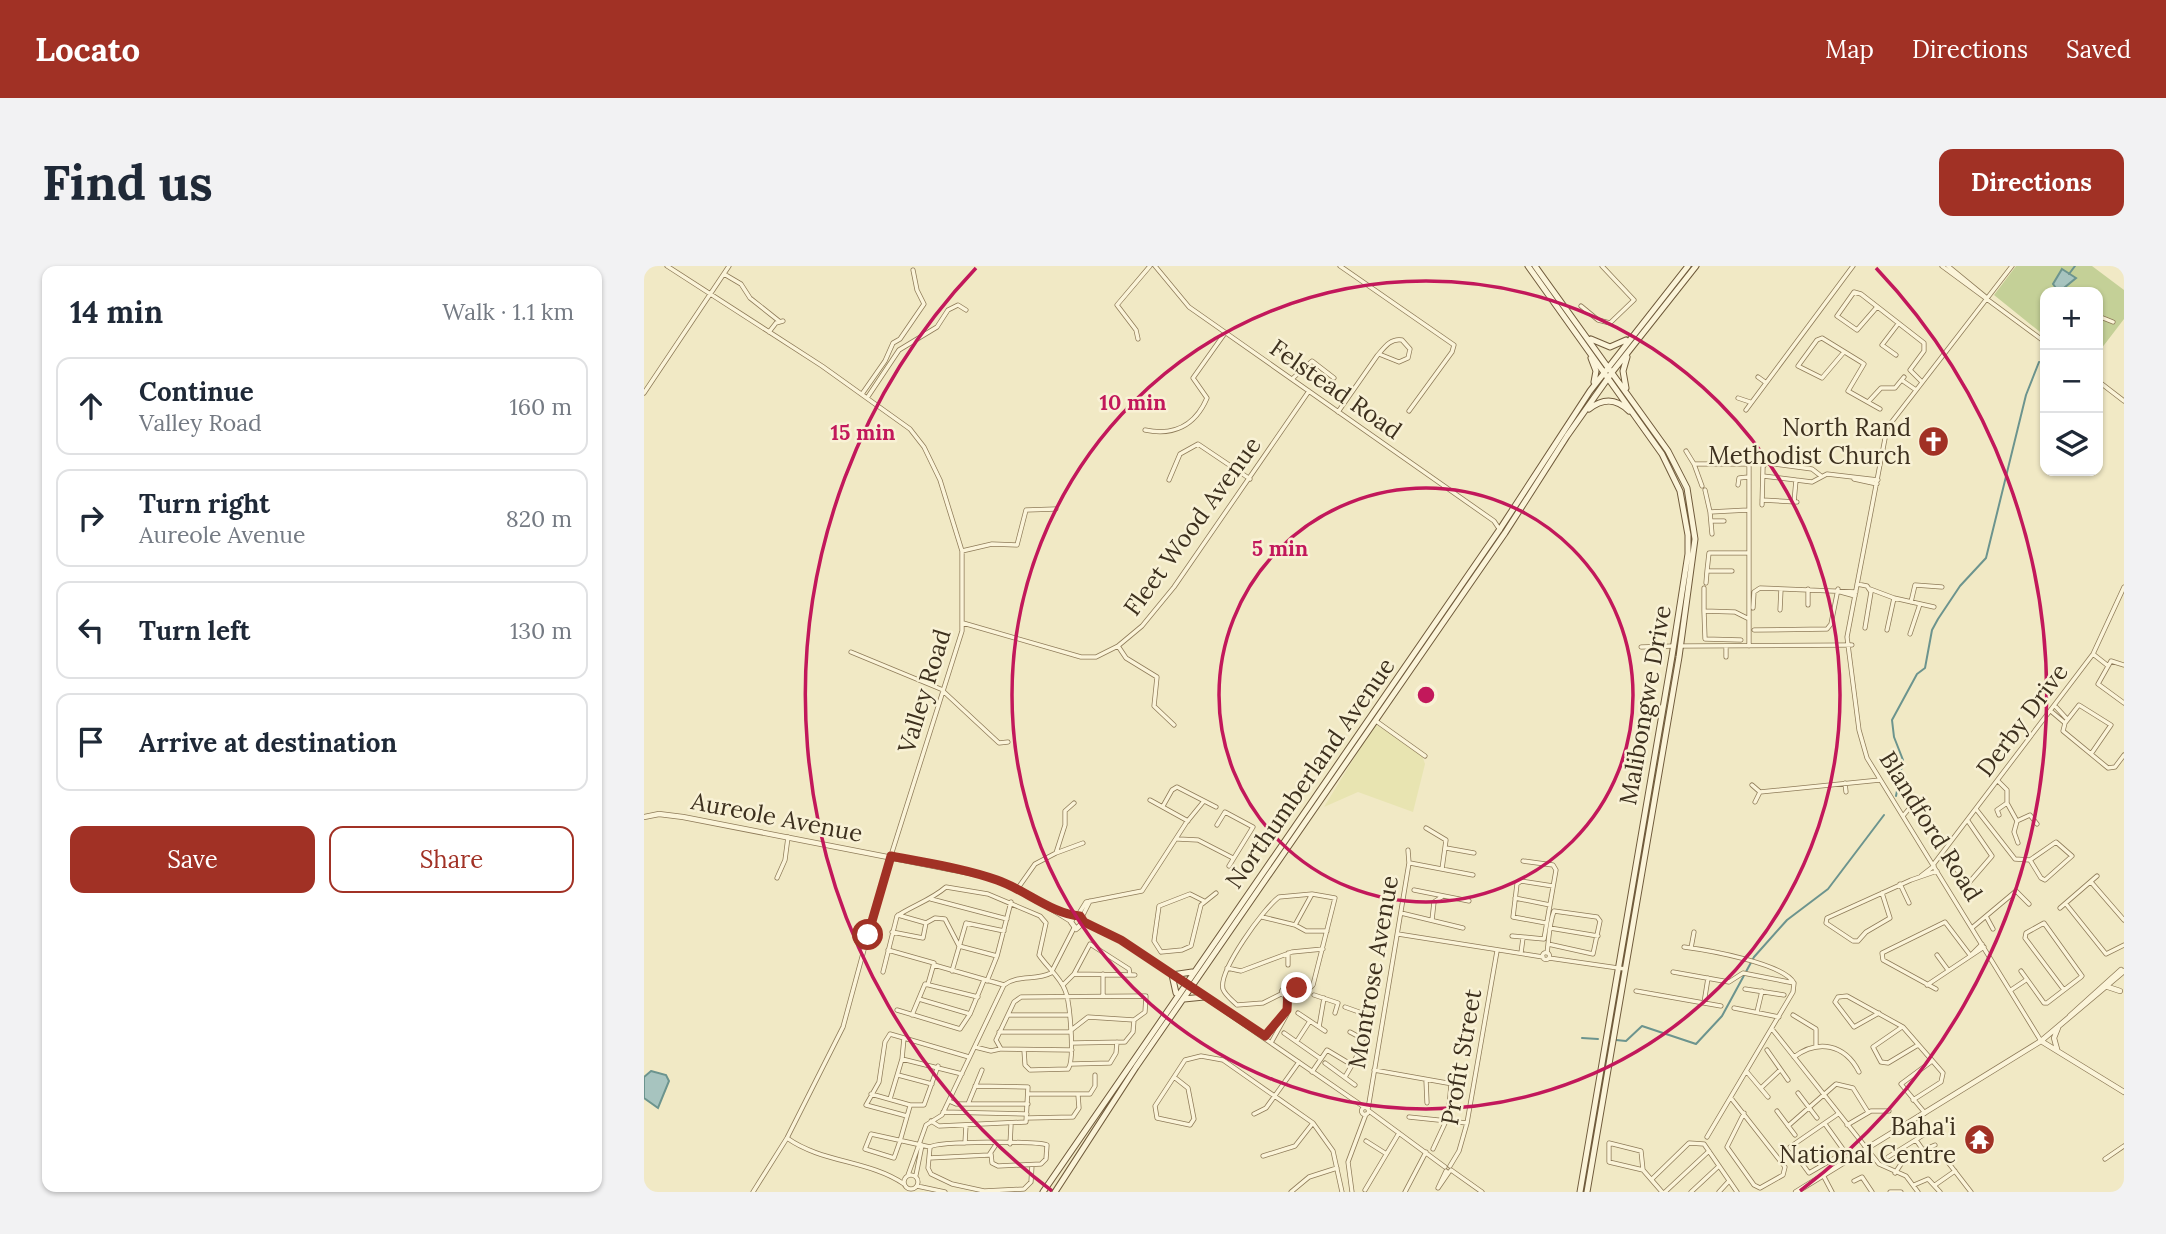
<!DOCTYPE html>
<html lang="en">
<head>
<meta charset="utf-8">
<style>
	body { margin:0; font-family:Lora,serif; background:#f2f2f3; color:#1f2937 }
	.controls { position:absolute; right:21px; top:21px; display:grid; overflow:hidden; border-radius:14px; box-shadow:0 2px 5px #0004 }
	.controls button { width:63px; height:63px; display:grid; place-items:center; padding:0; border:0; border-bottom:2px solid #e0e1e3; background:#fff; color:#1f2937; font:35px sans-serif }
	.stop { position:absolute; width:21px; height:21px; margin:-16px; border:5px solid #a13125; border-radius:50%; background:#fff }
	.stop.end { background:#a13125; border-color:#fff; box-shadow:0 2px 7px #0008 }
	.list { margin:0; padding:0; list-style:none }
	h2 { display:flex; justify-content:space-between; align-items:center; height:91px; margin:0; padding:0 28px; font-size:30px }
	h2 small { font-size:23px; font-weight:400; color:#747a83 }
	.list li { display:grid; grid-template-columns:46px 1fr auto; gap:21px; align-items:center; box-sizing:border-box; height:98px; margin:0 14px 14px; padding:0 14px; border:2px solid #e0e1e3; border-radius:14px }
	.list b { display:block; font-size:26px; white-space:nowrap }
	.list p { margin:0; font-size:23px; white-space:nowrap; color:#747a83 }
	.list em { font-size:23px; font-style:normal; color:#747a83 }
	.actions { display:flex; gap:14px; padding:21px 28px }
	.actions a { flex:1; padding:16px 0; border:2px solid #a13125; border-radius:14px; text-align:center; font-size:24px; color:#a13125 }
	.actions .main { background:#a13125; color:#fff }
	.icon { flex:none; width:38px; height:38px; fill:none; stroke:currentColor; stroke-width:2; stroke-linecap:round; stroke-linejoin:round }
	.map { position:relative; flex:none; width:1480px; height:926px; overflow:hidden; border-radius:14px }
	header { display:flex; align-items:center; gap:42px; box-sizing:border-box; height:98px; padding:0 35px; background:#a13125; color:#fff }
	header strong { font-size:33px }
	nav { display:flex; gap:38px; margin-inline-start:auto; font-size:24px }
	.intro { display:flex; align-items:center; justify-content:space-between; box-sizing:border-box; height:168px; padding:0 42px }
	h1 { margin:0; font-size:49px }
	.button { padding:18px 32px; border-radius:14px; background:#a13125; color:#fff; font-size:24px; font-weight:700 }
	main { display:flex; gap:42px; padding:0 42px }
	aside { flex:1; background:#fff; border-radius:14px; box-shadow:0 2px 5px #0004 }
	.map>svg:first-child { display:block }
	.farmland { fill:#e8e4b1 }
	.green { fill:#c4d097 }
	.water { fill:#a7c4bf; stroke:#6c948e; stroke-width:2 }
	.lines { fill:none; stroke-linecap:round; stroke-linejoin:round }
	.stream { stroke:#6c948e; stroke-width:2 }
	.minor-casing { stroke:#8e7b59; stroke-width:5 }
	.tertiary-casing { stroke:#8e7b59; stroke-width:6 }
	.secondary-casing { stroke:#705b3c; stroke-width:7 }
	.minor { stroke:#fbf4d9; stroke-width:3.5 }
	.tertiary { stroke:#fbf4d9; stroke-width:4.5 }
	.secondary { stroke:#fbf4d9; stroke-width:5 }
	.route { stroke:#a13125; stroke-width:9 }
	.ring { fill:none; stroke:#c2185b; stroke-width:3.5 }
	.labels { text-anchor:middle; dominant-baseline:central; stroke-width:5; stroke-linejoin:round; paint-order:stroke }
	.street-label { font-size:24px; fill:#3d301e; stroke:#f8f1d5 }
	.poi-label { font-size:24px; fill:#3d301e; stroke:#f8f1d5; text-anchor:end }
	.centre { fill:#c2185b; stroke:#f8f1d5; stroke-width:3.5 }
	.ring-label { font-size:21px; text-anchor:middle; font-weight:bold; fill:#c2185b; stroke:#f8f1d5; stroke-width:5; stroke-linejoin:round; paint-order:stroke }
</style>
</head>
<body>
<header>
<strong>Locato</strong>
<nav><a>Map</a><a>Directions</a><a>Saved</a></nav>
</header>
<div class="intro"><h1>Find us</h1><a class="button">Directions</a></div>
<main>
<aside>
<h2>14 min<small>Walk · 1.1 km</small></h2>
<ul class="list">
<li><svg class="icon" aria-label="ahead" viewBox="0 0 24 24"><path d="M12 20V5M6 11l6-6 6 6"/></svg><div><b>Continue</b><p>Valley Road</p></div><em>160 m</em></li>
<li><svg class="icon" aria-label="right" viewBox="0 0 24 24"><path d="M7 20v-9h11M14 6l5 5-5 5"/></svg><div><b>Turn right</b><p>Aureole Avenue</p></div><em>820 m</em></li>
<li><svg class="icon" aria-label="left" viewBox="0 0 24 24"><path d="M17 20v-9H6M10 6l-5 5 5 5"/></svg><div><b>Turn left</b></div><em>130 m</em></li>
<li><svg class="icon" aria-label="arrive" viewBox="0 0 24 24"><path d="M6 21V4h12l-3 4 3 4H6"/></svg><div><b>Arrive at destination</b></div></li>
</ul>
<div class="actions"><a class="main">Save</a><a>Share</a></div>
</aside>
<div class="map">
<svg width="1480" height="926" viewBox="0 0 1480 926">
	<rect width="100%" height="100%" fill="#f1e9c5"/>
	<path class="farmland" d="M731 458 777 486 781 498 769 546 714 526 680 541Z"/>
	<path class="green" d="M1372 0H1448L1480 24V53L1454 87V26H1401V70L1350 29Z"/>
	<path class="water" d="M1418 3 1432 12 1415 26 1409 18Z
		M7 805 22 809 25 815 14 842 0 832V811Z"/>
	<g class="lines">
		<path class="stream" d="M1425 8 1431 0
			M1252 530 1259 494 1250 471 1248 454 1273 408 1281 402 1288 364 1294 353 1316 320 1342 292 1382 129 1395 96
			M938 772 954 773
			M972 774 982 775 998 760 1052 778 1078 750 1110 691 1143 654 1184 623 1240 549"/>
		<defs>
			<path id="minor" d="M23 0 178 100 266 163 280 181 296 214 318 285V365L237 621 199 761 143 872 109 926
				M511 0 545 41 850 255 856 264
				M696 0 810 79 808 86 765 145
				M1298 0 1401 76
				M1304 0 1343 32
				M1368 0 1243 162 1203 371 1215 464 1223 492 1397 775
				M80 8 97 18 106 32 135 55
				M937 40 954 54 966 57 990 34 958 0
				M1233 41 1213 64 1193 50 1210 26 1217 28 1280 77V85L1266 104 1278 116
				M1454 50 1469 56
				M125 66 132 57 139 55
				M494 73 492 64 473 39 506 0
				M1200 86 1178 112 1154 100 1173 74 1178 72 1217 96 1220 98 1204 125 1236 143
				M1252 89 1238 79 1254 58
				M1114 111 1121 116
				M648 113 668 95 690 112
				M1259 115 1272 124
				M1454 115 1480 135
				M0 127 85 0
				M218 128 241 95 249 77 256 73 280 38 273 24 269 4
				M223 132 255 84 293 61 304 44 314 39 322 44
				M1094 132 1106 136
				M1225 135 1237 122H1251L1260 111
				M1102 144 1209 0
				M694 146 733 90C740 82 746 72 758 74L766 83 764 92 755 96 735 88
				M501 164C529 170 551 160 563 132L549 112 581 67
				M1042 185 1050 198H1105V380
				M1050 198 1058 220
				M1119 210 1168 216 1183 208 1234 214
				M1210 213 1233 218
				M525 214 536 188 554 178 606 213
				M1094 219 1095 212 1104 211
				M1061 224 1066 246 1104 244
				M1118 234 1153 236
				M1150 236 1152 214
				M1118 239 1119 201 1122 197 1168 203 1177 210
				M1066 246 1068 268
				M1067 255H1080
				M318 285 348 278 373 279 382 244 412 243
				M1088 305H1063L1065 287H1104
				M1062 317 1063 305
				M1213 318 1223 320 1227 326 1221 362
				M1060 322V345
				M1164 323V339
				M1226 323 1250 332 1243 364
				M1193 325 1211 330
				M1250 332 1290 341
				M1267 336 1271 319 1298 321
				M1109 342 1110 326 1116 322 1212 326
				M1136 344 1137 323
				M319 357 437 391H452L474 380 498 360 530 321 665 125
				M1110 364 1183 363 1187 358 1194 323
				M1266 368 1276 338
				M1097 374 1061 373 1060 345 1091 346 1103 352
				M474 380 482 392 513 411 510 440 530 459
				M1037 380 1208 379
				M1082 380V391
				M997 381 1030 380
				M207 386 299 424
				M1449 388 1463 399
				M1480 399 1467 395 1454 418 1480 437
				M299 425 355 477 364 476
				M1412 441 1423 453
				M1408 446 1421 457
				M732 455 781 490
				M1447 488 1467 459 1435 439 1421 457 1419 465 1464 502 1471 501 1480 489
				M1354 515 1363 524V537L1373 555 1370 566 1374 577
				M1201 517 1202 526
				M1108 519 1116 526
				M1116 526 1236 514
				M506 534 544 555
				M1111 536 1116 526
				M519 540 528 524 533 521 572 541
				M1332 543 1371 593 1386 594 1412 576 1428 590 1401 614 1397 612 1386 594
				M1355 549 1353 544 1363 537
				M1259 550 1264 544
				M1373 555 1386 549 1393 558
				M573 559 581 546 609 561 585 600
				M782 562 802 574 798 603
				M534 573 554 574 589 592
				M802 582 830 587
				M412 587 439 577
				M766 597 829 609
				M1289 599 1449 388 1480 321
				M1310 599 1325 623
				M1277 610 1290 600
				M133 612 141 594 144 571
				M1447 616 1480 654
				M1256 618 1265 637
				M1323 619 1348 590 1324 555
				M374 622 391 598 412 587 421 559V545L430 537
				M770 624 825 635
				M1238 627 1246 652 1222 666 1214 675H1209L1182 657 1183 652 1267 614 1293 605
				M871 632 906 639
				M287 633 363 653
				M1422 638 1462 688 1480 679
				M1416 642 1453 610
				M757 647 819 662
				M434 649 442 636 498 625 542 557 560 535
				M438 651 446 635
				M618 651 651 659 662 665H683
				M1343 652 1349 663
				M788 654 790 636 799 630
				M282 657 291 652 301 653 315 680 353 690
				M902 657 869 651 873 618 877 615 909 620
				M651 659 668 628
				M1329 661 1372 625 1385 638
				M906 662 954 670
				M248 666 279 672 282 657 254 649
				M754 668 899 691
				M868 670 900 673 912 604 909 599 879 595
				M1040 681C1063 684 1139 697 1150 717
				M1047 682 1050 666
				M244 684 290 697 284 718
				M517 686 510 675 515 640 546 628 560 635
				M517 686 538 684 547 680 557 639 572 627
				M898.5 690a3.5 3.5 0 1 1 7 0a3.5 3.5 0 1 1-7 0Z
				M644 687V699
				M877 687 879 672
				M903 687C905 673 905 658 910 645L953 651 956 655 949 688 904 678
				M1328 688 1338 678
				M1293 689 1304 704
				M905 692 981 703
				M290 699 360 719
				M583 702 597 705 648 686 679 683
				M308 705 322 657 360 665
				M1377 705 1400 737H1403L1437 711 1438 710 1400 657 1382 667 1381 672 1420 724
				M239 706 253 650C270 639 287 634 302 621L344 628 396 650 402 657 395 689C403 701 416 711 421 724 426 735 431 795 424 803L386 804 381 799 380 784
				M1029 706 1085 716 1099 707 1150 717
				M430 708 446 678 485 703 486 709
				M459 708V730
				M343 715 353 690 367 636
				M419 719 430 708 491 709
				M1283 719 1340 681
				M547 722 720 841
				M637.5 726a3.5 3.5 0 1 1 7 0a3.5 3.5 0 1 1-7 0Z
				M1101 723 1140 729
				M1292 723 1239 694 1238 687 1301 656 1326 689
				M1367 724 1382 714
				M992 725 1077 740
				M637 728 619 737 593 739C588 734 581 729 579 723 574 705 620 642 635 631L668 628 691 632 669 719 666 722 644 724
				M670 729 694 737 691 747
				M275 733 326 748
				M1060 737 1064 712
				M701 741 729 751
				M1090 742 1135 751
				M253 744 316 763 326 748 340 714
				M1113 746 1118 725
				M654 747 681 765
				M1235 747 1210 761 1191 736 1194 731 1203 730 1259 761 1299 807 1297 816 1269 834
				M268 749 281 718 334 731
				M365 749H425
				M1149 749 1172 763V779
				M675 761 680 732
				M1258 761 1229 781 1237 796 1244 797 1274 779
				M1128 763 1235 898 1262 910 1274 926
				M426 765 444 751 490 754 489 766 481 776 429 777
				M355 766H426
				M706 766 719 773
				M640 767 677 793
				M621 770 643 744
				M260 772 325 791
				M628 775 643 748 641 730
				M653 775 666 755
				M331 781 347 785 356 783
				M428 784 357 783 352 774 370 736 377 731 502 730 501 746 490 754
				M1123 784 1144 814
				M1150 791C1174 773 1201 778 1215 806
				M258 793 260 772 246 768 241 776 235 816 222 839 263 850
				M681 797 711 819
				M428 798 466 797 472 787 473 776
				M708 799 716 784 723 749
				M730 804 820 820
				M668 806 683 784 708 799 701 811
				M1103 806 1124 831
				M254 809 288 818
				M530 811 544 822 550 853 546 859 513 852 511 840 541 794 557 790 579 794 669 857 689 885 698 926
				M782 814 783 837
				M1117 822 1136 804
				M1154 827 1173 852
				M227 828 266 839H280L294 800
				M385 828H446L451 820V809
				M1087 832 1141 901 1139 909 1116 922 1110 919 1083 881 1100 847
				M246 833 258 793 318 808
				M305 835 312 838H384
				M324 838 338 804
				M805 841 807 818
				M717.5 845a3.5 3.5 0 1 1 7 0a3.5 3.5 0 1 1-7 0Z
				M724 843 765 597 764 584
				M725 845 801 901
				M1133 845 1151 869
				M299 846 383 848
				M1281 847 1257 818 1288 795
				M610 848 622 842 655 796
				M765 851 823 857
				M383 852 429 851 435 842 434 829
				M287 855 295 860 382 856 384 821 331 820
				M1181 858 1201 886 1165 907 1146 881 1194 848
				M1203 859 1227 845H1245
				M1144 860 1192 818 1209 822 1224 846
				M1063 871 1149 726 1150 717
				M143 872C178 897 225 894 260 918
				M1272 874 1279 884 1291 879
				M256 875 250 892 221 883 227 868 286 881C294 875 392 875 403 879L402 893 397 898 354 900 348 897 347 888
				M256 875 266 840
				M722 875 741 887
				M321 877 322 859
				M366 878 367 859
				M286 881 284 902 287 908 308 918 340 925 380 923 387 916 388 899
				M789 883 802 855
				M619 890 651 880 669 857
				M1244 891 1281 868
				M285 892 345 889 353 877
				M1461 893 1480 880
				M1303 895 1327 926
				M806 900 815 885 823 857 853 685
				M807 904 838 926
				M999 904 997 885 965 877V896L999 904 1018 926
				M802 905 794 922 805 906
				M1251 907 1257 898 1253 886
				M260 916a7 7 0 1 1 14 0a7 7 0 1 1-14 0Z
				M264 909 282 859 298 849 360 719C374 708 392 715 407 707L430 662
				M272 909 278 879
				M1179 909 1188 926
				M1008 913 1045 877 1060 878 1093 926
				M1210 915 1218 911 1228 926
				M1270 919 1284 913 1296 926
				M1291 919 1311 905
				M273 920 301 926
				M721 924 755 867
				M647 926 665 911 693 902
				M708 926 704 896 722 848
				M761 926 782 886
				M1021 926 1065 885
				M1047 926 1075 900
				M1075 926 1085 915
				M1246 926H1257"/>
			<path id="tertiary" d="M0 551 15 548 39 551 341 610 374 622 427 655
				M440 656 432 663 427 656 429 651 436 650 440 656 477 674 547 722
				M1464 721 1476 725
				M1426 750 1477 704
				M1397 775 1480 826
				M1413 783 1410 772 1414 762
				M1152 926 1397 775 1480 705"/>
			<path id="secondary" d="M884 0 1018 188 1036 225 1044 269V288L1028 390 936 926
				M891 0 1024 185 1043 222 1051 273 1035 391 943 926
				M947 73 966 81 982 74
				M947 92 952 105 950 116
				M982 122 979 105 983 91
				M945 143C959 132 972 132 985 145
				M532 727 528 709 548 706
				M540 733 560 731
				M399 926 856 263 946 125 1044 0
				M411 926 492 801 861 267 923 170 969 105 1052 0"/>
		</defs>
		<use href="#minor" class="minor-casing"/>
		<use href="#tertiary" class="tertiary-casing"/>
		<use href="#secondary" class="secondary-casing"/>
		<use href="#minor" class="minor"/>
		<use href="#tertiary" class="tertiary"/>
		<use href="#secondary" class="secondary"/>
	</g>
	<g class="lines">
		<path class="route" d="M224 669 247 590C282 597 319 602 353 614 380 623 408 648 436 650L440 656 477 674 621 770 643 744 644 724 653 722"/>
	</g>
	<g class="ring">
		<circle cx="782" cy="429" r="207"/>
		<circle cx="782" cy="429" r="414"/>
		<path d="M408 925A621 621 0 0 1 332 2M1232 2A621 621 0 0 1 1156 925"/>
	</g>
	<defs>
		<symbol id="church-disc" viewBox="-11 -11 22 22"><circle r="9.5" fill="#a13125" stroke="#f8f1d5"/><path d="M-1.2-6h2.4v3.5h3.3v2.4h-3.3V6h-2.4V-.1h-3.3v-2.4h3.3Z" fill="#fff"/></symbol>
		<symbol id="temple-disc" viewBox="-11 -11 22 22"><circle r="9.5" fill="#a13125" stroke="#f8f1d5"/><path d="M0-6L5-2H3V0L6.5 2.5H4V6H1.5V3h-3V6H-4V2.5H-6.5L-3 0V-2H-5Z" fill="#fff"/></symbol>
	</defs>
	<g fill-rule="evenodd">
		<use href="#church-disc" x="1272" y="158" width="35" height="35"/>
		<use href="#temple-disc" x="1318" y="856" width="35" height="35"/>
	</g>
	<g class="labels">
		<g class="street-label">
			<text transform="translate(692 123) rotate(35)">Felstead Road</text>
			<text transform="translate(548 260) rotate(-54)">Fleet Wood Avenue</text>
			<text transform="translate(280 425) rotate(-73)">Valley Road</text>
			<text transform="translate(1001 439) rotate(-80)">Malibongwe Drive</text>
			<text transform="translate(1378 454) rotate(-53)">Derby Drive</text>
			<text transform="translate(666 507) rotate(-55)">Northumberland Avenue</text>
			<text transform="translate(133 551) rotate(11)">Aureole Avenue</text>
			<text transform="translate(1287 560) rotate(58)">Blandford Road</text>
			<text transform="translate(729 706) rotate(-80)">Montrose Avenue</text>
			<text transform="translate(817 791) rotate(-80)">Profit Street</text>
		</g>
		<g class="poi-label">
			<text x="1267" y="161">North Rand<tspan x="1267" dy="28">Methodist Church</tspan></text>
			<text x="1312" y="860">Baha'i<tspan x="1312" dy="28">National Centre</tspan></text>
		</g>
	</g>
	<circle cx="782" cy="429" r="10" class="centre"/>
	<g class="ring-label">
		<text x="489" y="144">10 min</text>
		<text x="219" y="174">15 min</text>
		<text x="636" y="290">5 min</text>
	</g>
</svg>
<div class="controls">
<button>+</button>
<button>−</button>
<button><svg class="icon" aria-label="layers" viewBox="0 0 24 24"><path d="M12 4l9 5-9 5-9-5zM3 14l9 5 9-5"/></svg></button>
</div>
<div class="stop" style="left:224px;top:669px"></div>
<div class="stop end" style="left:653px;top:722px"></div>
</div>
</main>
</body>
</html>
